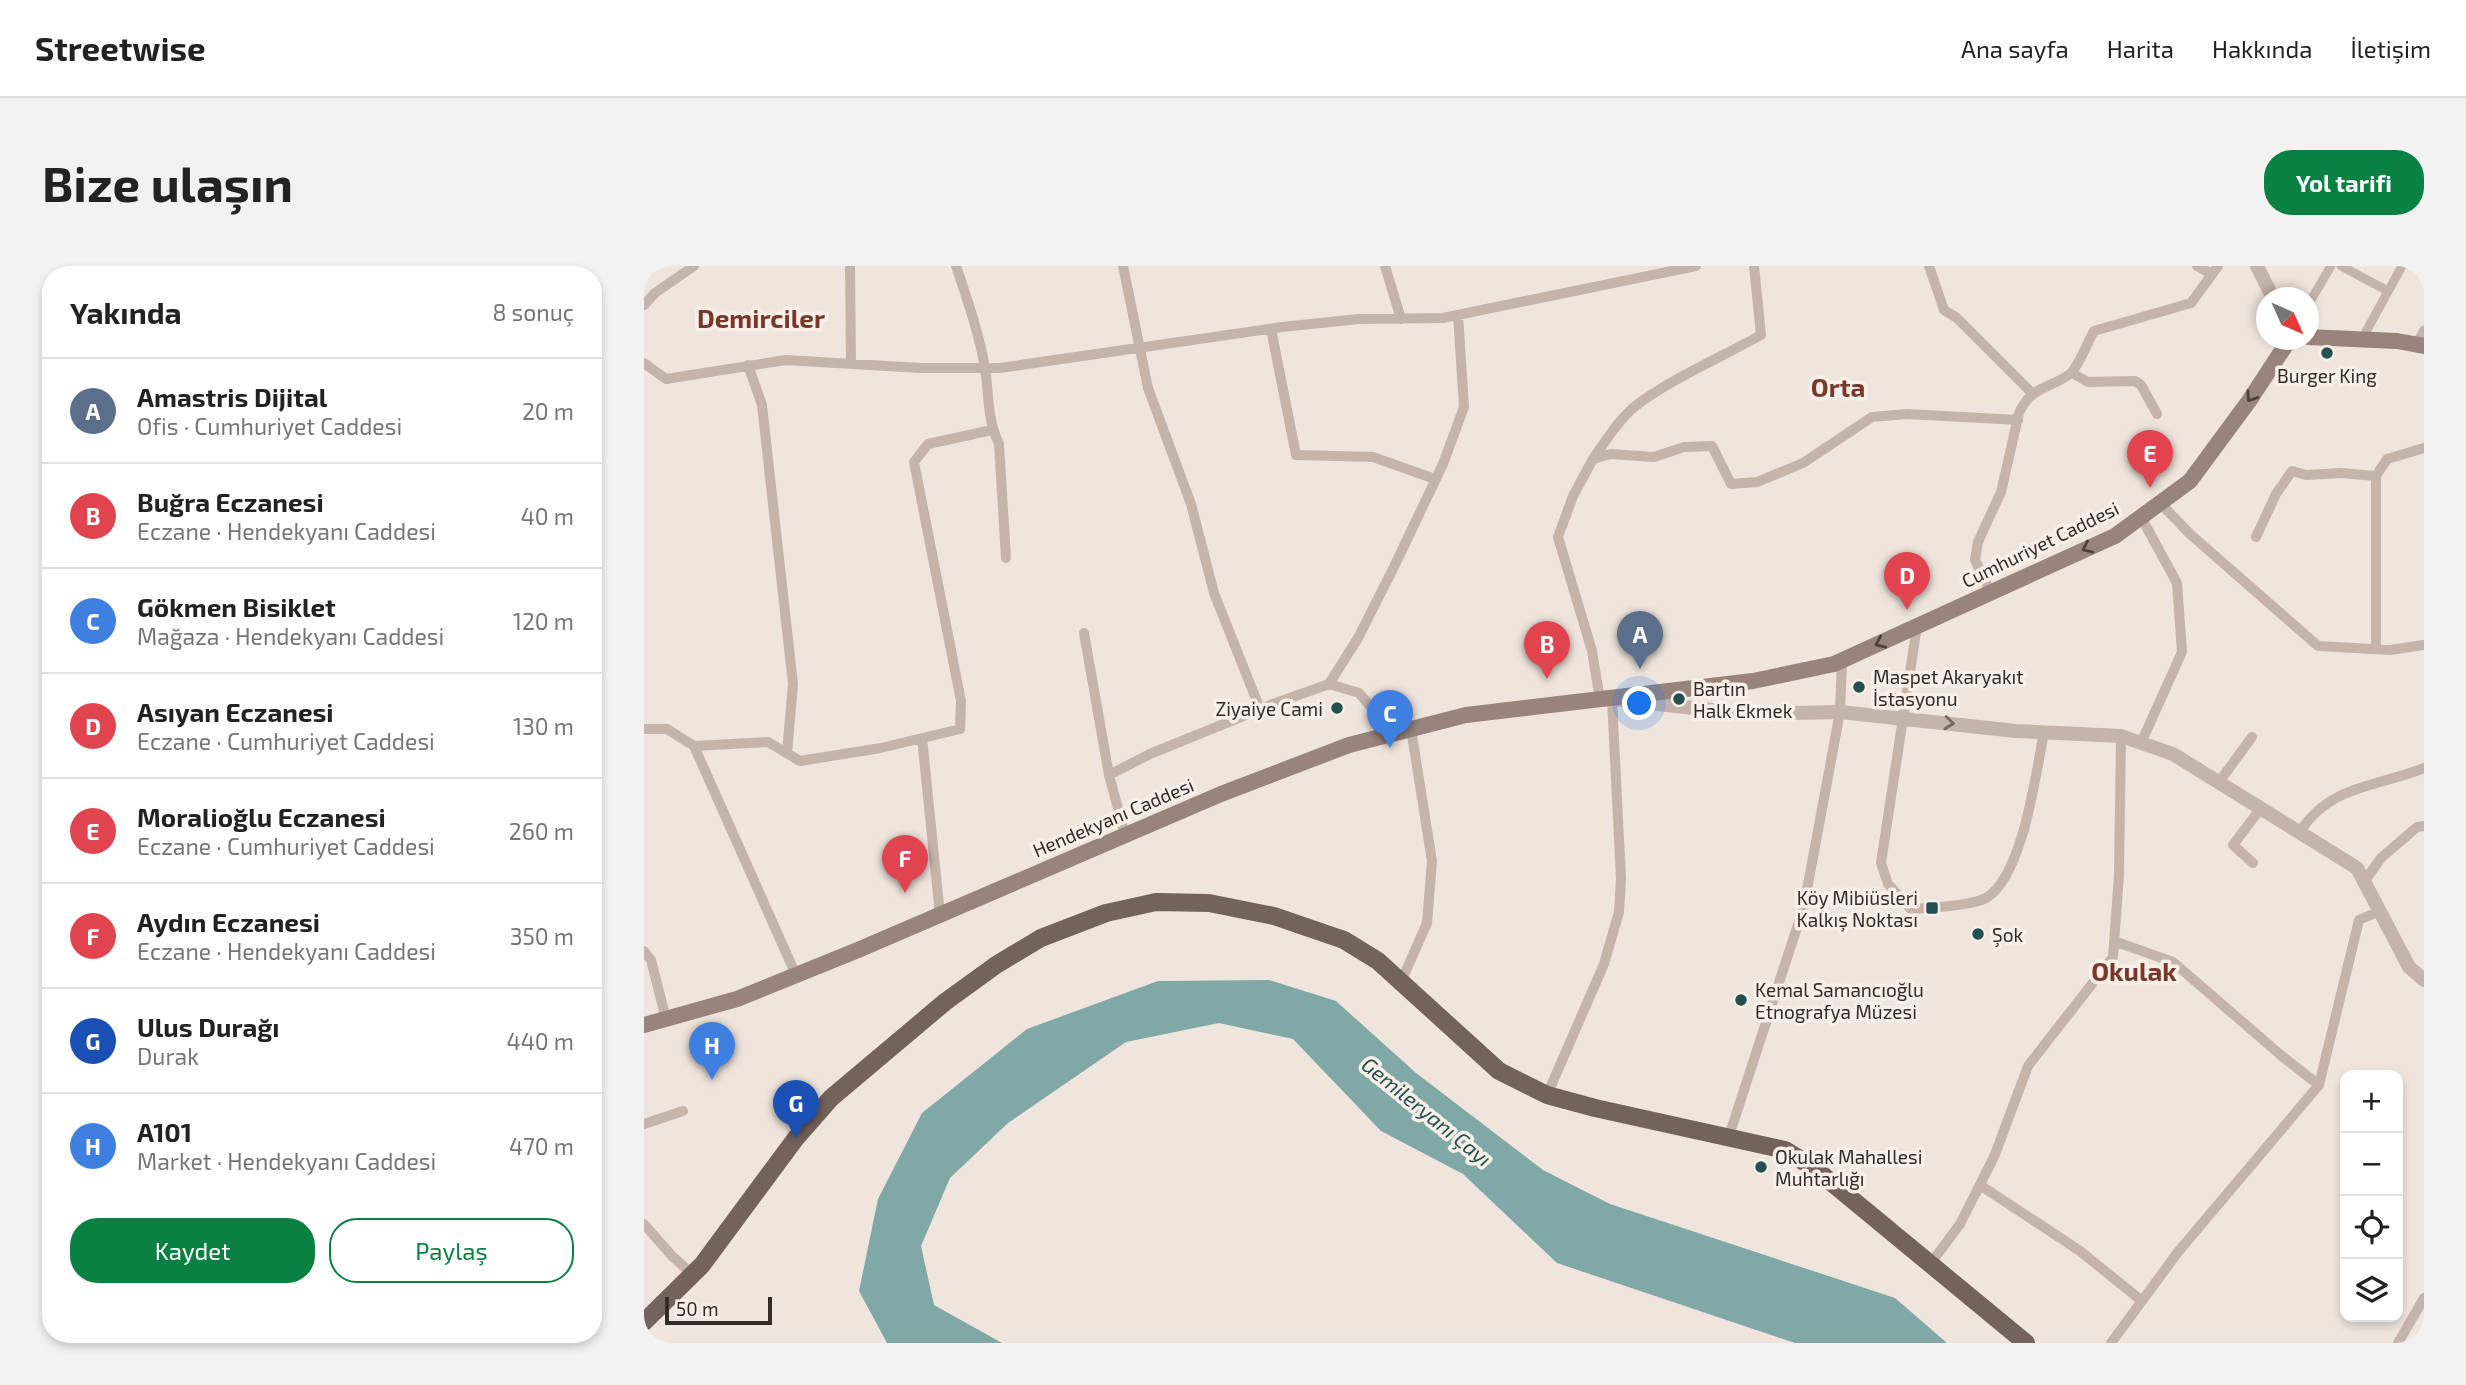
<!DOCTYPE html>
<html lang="tr">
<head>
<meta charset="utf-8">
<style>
	body { margin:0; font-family:"Exo 2",sans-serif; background:#f2f2f2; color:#222 }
	.controls { position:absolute; right:21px; bottom:21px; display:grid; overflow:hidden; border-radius:14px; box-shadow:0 4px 10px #0003 }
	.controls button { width:63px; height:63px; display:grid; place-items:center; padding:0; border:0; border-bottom:2px solid #e0e0e0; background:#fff; color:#222; font:35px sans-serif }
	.compass { position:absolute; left:1612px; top:21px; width:63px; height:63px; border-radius:50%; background:#fff; box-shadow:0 4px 10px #0003; rotate:135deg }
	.scale { position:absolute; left:21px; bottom:18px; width:107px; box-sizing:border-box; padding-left:7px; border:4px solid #342b29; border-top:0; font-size:19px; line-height:24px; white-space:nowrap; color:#342b29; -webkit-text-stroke:5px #f7efe8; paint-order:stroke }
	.you { position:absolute; left:996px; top:438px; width:24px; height:24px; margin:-18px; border:5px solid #fff; border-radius:50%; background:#1a73e8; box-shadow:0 0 0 10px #1a73e833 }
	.badge { display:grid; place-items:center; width:46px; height:46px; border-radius:50%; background:#0b8043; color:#fff; font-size:23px; font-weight:700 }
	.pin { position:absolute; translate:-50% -58px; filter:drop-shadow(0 2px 4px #0008) }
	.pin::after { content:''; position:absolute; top:37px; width:24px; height:21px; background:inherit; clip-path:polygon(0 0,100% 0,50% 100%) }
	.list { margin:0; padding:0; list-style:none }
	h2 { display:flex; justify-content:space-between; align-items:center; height:91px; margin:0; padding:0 28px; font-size:30px }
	h2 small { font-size:23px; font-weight:400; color:#767676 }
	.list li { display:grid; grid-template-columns:46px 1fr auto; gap:21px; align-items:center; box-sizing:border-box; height:105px; padding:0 28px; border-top:2px solid #e0e0e0 }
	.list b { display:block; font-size:26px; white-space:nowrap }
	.list p { margin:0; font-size:23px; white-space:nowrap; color:#767676 }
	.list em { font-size:23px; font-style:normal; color:#767676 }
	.actions { display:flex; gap:14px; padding:21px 28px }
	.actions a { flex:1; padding:16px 0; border:2px solid #0b8043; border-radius:28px; text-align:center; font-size:24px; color:#0b8043 }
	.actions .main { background:#0b8043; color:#fff }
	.icon { flex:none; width:38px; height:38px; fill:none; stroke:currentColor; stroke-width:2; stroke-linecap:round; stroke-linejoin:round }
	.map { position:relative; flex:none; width:1780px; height:1077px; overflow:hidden; border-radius:28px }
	header { display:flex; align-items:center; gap:42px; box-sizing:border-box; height:98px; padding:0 35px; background:#fff; border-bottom:2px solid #e0e0e0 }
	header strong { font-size:33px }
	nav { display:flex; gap:38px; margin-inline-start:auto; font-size:24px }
	.intro { display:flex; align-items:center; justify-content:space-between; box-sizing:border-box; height:168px; padding:0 42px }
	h1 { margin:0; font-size:49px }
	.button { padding:18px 32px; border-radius:28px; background:#0b8043; color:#fff; font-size:24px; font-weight:700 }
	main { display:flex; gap:42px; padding:0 42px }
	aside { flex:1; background:#fff; border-radius:28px; box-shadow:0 4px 10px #0003 }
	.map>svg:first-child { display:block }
	.water { fill:#7fa8a7 }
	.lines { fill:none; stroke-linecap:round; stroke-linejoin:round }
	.pedestrian { stroke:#c5b4aa; stroke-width:9 }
	.minor { stroke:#c5b4aa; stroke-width:10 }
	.tertiary { stroke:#c5b4aa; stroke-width:14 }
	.secondary { stroke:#99847c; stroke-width:16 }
	.primary { stroke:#74625c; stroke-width:18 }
	.oneway { stroke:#4d413e }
	.oneway2 { stroke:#756963 }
	.poi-dot { fill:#235050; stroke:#f7efe8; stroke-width:2.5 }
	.labels { text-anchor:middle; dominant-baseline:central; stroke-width:7; stroke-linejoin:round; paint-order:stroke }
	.poi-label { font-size:19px; fill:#342b29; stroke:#f7efe8; text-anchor:start }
	.street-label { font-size:19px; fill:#342b29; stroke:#f7efe8 }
	.water-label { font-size:21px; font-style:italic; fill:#235050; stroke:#f7efe8 }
	.district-label { font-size:26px; font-weight:bold; fill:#79382c; stroke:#f7efe8 }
</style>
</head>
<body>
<header>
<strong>Streetwise</strong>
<nav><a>Ana sayfa</a><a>Harita</a><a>Hakkında</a><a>İletişim</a></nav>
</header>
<div class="intro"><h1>Bize ulaşın</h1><a class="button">Yol tarifi</a></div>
<main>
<aside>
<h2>Yakında<small>8 sonuç</small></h2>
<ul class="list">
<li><span class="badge" style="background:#5c6f8a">A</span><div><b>Amastris Dijital</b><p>Ofis · Cumhuriyet Caddesi</p></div><em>20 m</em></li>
<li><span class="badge" style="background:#e0444e">B</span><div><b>Buğra Eczanesi</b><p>Eczane · Hendekyanı Caddesi</p></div><em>40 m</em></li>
<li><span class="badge" style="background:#3f7fe0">C</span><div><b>Gökmen Bisiklet</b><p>Mağaza · Hendekyanı Caddesi</p></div><em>120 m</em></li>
<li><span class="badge" style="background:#e0444e">D</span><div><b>Asıyan Eczanesi</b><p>Eczane · Cumhuriyet Caddesi</p></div><em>130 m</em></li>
<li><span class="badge" style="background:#e0444e">E</span><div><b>Moralioğlu Eczanesi</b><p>Eczane · Cumhuriyet Caddesi</p></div><em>260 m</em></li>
<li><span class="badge" style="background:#e0444e">F</span><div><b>Aydın Eczanesi</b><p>Eczane · Hendekyanı Caddesi</p></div><em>350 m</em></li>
<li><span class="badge" style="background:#1a4fb4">G</span><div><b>Ulus Durağı</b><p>Durak</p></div><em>440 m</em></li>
<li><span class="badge" style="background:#3f7fe0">H</span><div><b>A101</b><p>Market · Hendekyanı Caddesi</p></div><em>470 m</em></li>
</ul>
<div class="actions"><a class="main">Kaydet</a><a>Paylaş</a></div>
</aside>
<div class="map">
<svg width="1780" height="1077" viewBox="0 0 1780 1077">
	<rect width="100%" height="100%" fill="#efe5dd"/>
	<path class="water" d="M625 714 692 735 772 807 899 904 966 938 1251 1032 1303 1077H1151L913 997 819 908 737 865 649 773 575 757 482 776 364 857 306 912 277 980 290 1039 358 1077H243L215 1025 234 933 278 847 383 763 514 715Z"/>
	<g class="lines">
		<path class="pedestrian" d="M1697 0 1744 25
			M1664 39 1687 0
			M1718 73 1758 0
			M1772 78 1780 64"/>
		<path class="minor" d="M206 0 207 98
			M312 0C323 33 335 67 341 102 345 127 343 154 355 178L362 292
			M479 0 504 122 547 238 570 327 616 443
			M741 0 757 53
			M1285 0 1300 44 1313 52 1388 127
			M1553 0 1568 8
			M0 39 11 27 50 0
			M627 63 652 189 729 191 791 213
			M0 97 22 113 142 94 276 102H356L638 61 715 53 799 52 1052 0
			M104 99 118 139 149 418 143 487
			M1428 107 1444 116 1491 115 1497 119 1513 148
			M949 193C961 176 973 156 989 142 1024 114 1078 91 1117 69L1110 0
			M1516 237 1546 268 1674 380 1746 384 1780 379
			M1497 251 1533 317 1538 386 1497 477
			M1612 271 1632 228 1648 205 1662 209 1697 207 1732 210
			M1347 327 1331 294 1334 276 1357 226 1375 147C1387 120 1405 123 1426 108 1434 102 1444 75 1450 65L1547 37 1574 0
			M1273 360 1237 597 1244 618 1267 643C1285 642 1327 640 1342 632 1379 610 1392 507 1400 466
			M440 367 465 509 481 569
			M1732 383V210L1743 193 1780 182
			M685 418 714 372 748 305 799 198 820 141 814 49
			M956 434 948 385 914 271 929 230 949 193 967 188 1010 191 1040 181 1068 180 1087 218 1113 216 1159 197 1228 151 1263 148 1374 154
			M0 463H23L50 480 124 476 156 495 237 482 316 463 317 435 270 196 284 178 348 164
			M278 472 296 649
			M50 480 152 709
			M465 509 506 488 629 438 685 418 715 427 749 467
			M1575 516 1608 471
			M1656 566C1685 519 1733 521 1780 502
			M1609 597 1589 579 1617 542
			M1720 616 1737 592 1773 561 1780 560
			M1470 675 1529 696 1639 791 1675 819
			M0 685 7 694 22 753
			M757 716 783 657 788 595 767 463
			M903 829 960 698 975 646 977 613 968 433
			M0 858 39 845
			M1085 870 1160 640 1196 446 1198 394
			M1336 919 1436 985 1498 1035
			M0 958 28 990 48 1008
			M1287 997 1316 958 1350 891 1384 800 1469 691 1475 609 1477 470
			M1467 1077 1534 986 1675 819 1715 654 1736 645
			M1754 1077 1780 1032"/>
		<path class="tertiary" d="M1613 0 1629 32
			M977 434 1105 448 1196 446 1372 465 1477 470 1529 488 1713 602 1765 701 1780 714"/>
		<path class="secondary" d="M1664 71 1753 75 1780 80
			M0 759 93 733 214 684 577 528 705 479 822 449 1109 415 1190 398 1471 270 1546 215 1605 135 1645 74"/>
		<path class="primary" d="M0 1056 58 999 152 872 187 832 301 736 352 699 397 672 462 647 512 636 565 637 630 650 700 674 734 695 855 805 903 829 951 842 1141 884 1170 902 1382 1077"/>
	</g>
	<defs><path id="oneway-chevron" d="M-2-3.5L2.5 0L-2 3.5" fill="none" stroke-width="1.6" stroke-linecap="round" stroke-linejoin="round" transform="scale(1.75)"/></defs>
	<g class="oneway">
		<use href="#oneway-chevron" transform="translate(1607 131) rotate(124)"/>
		<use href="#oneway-chevron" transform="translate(1443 282) rotate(155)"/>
		<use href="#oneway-chevron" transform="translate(1236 377) rotate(156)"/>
	</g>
	<use class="oneway2" href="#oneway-chevron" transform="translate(1305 457) rotate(6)"/>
	<g class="poi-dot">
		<circle cx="1683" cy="87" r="7"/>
		<circle cx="1215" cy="421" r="7"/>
		<circle cx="1035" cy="433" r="7"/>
		<circle cx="693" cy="442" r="7"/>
		<rect x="1281" y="635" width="14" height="14" rx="3.5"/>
		<circle cx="1334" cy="668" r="7"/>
		<circle cx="1097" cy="734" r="7"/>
		<circle cx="1117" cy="901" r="7"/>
	</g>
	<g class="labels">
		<g class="poi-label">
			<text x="1683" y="109" text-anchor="middle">Burger King</text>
			<text x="1229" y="410">Maspet Akaryakıt<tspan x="1229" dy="22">İstasyonu</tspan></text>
			<text x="1049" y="422">Bartın<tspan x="1049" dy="22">Halk Ekmek</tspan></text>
			<text x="679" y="442" text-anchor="end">Ziyaiye Cami</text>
			<text x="1274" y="631" text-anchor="end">Köy Mibiüsleri<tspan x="1274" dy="22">Kalkış Noktası</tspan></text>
			<text x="1348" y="668">Şok</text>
			<text x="1111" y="723">Kemal Samancıoğlu<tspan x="1111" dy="22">Etnografya Müzesi</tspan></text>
			<text x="1131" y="890">Okulak Mahallesi<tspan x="1131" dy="22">Muhtarlığı</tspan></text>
		</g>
		<g class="street-label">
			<text transform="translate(1396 278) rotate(-26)">Cumhuriyet Caddesi</text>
			<text transform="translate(469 551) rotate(-23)">Hendekyanı Caddesi</text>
		</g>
		<g class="water-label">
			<text transform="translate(783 845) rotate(39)">Gemileryanı Çayı</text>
		</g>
		<g class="district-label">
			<text x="117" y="51">Demirciler</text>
			<text x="1194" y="120">Orta</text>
			<text x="1490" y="704">Okulak</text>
		</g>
	</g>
</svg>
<div class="controls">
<button>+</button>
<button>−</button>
<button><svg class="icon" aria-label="locate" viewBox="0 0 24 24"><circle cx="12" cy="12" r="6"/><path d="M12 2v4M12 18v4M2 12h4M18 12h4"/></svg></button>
<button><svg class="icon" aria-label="layers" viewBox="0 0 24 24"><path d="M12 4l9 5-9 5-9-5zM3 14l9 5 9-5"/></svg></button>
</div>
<svg class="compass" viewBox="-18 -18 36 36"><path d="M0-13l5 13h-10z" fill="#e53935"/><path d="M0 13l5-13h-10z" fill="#767676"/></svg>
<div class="scale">50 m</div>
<div class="you"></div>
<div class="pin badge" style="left:996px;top:403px;background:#5c6f8a">A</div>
<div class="pin badge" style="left:903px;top:413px;background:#e0444e">B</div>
<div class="pin badge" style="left:746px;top:482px;background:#3f7fe0">C</div>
<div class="pin badge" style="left:1263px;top:344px;background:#e0444e">D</div>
<div class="pin badge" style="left:1506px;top:222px;background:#e0444e">E</div>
<div class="pin badge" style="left:261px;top:627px;background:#e0444e">F</div>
<div class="pin badge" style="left:152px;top:872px;background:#1a4fb4">G</div>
<div class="pin badge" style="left:68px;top:814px;background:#3f7fe0">H</div>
</div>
</main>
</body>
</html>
